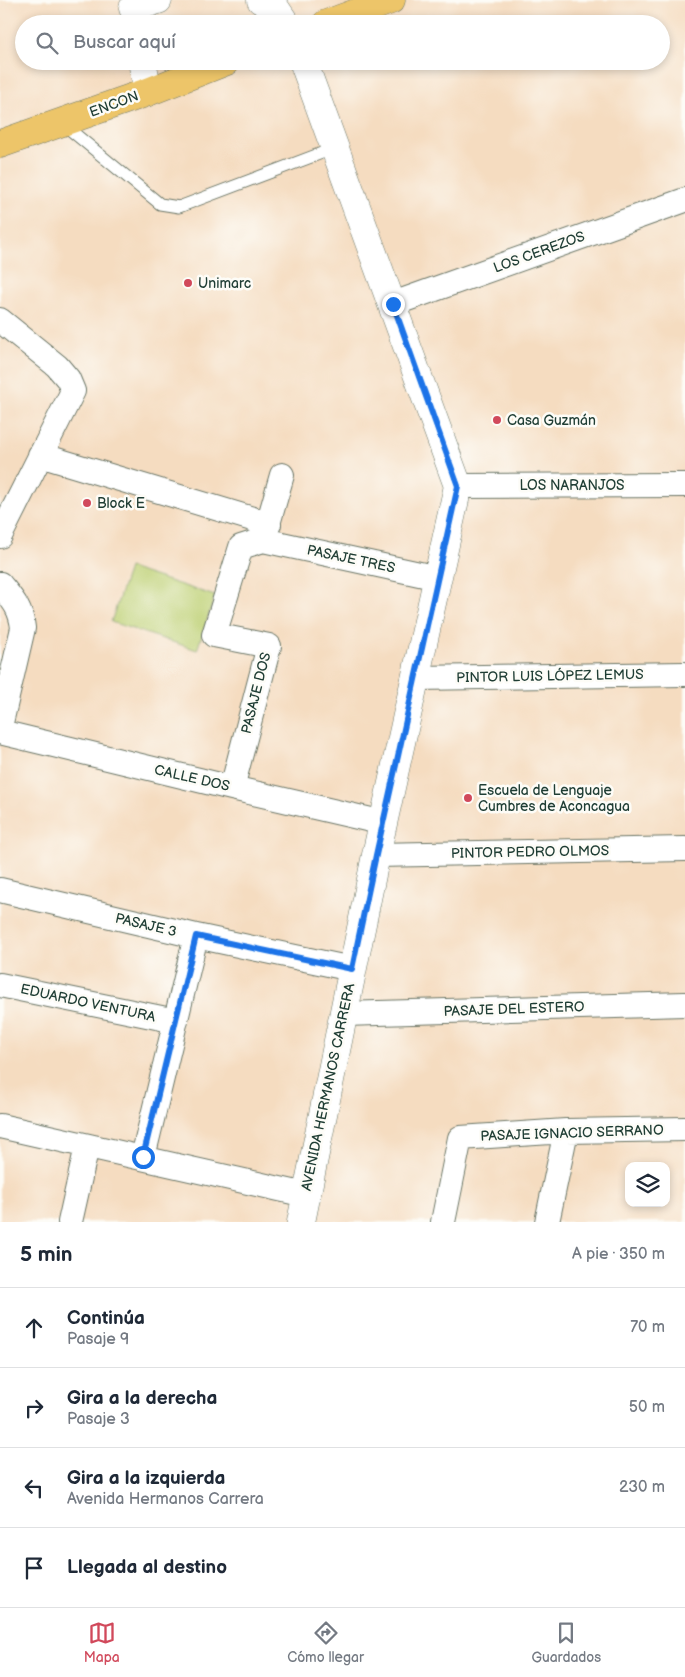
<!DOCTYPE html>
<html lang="es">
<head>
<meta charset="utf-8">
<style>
	body { margin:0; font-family:"Balsamiq Sans",sans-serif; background:#f2f2f3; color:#1f2937 }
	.controls { position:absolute; right:15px; bottom:15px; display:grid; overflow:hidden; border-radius:10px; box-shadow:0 2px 8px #0003 }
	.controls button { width:45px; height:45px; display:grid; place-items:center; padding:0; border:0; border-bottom:1px solid #e0e1e3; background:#fff; color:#1f2937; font:25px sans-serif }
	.stop { position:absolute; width:15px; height:15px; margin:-11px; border:4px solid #1a73e8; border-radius:50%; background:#fff }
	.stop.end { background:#1a73e8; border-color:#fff; box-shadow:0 1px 5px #0008 }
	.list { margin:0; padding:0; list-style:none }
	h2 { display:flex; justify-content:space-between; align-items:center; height:65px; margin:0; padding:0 20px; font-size:21px }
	h2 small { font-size:16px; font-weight:400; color:#747a83 }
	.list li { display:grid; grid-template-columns:32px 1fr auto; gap:15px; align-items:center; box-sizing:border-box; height:80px; padding:0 20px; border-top:1px solid #e0e1e3 }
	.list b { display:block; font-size:19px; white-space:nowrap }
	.list p { margin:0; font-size:16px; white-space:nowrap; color:#747a83 }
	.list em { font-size:16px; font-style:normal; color:#747a83 }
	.icon { flex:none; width:28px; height:28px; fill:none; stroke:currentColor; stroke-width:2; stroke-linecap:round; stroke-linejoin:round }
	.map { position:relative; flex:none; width:685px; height:1222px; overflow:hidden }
	.search { position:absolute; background:#fff; box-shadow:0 2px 8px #0003; left:15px; right:15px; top:15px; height:55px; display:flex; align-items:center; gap:12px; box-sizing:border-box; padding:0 18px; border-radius:28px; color:#747a83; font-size:19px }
	.sheet { height:385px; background:#fff }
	nav { display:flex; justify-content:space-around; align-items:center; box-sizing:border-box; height:70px; border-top:1px solid #e0e1e3; background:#fff; font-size:14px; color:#747a83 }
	nav a { display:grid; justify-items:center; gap:2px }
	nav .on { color:#d1495b }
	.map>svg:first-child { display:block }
	.green { fill:#bdd073; stroke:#6e8654 }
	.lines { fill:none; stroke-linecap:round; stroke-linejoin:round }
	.service-casing { stroke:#6a7565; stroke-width:13 }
	.minor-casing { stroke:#6a7565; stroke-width:26 }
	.tertiary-casing { stroke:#6a7565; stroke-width:29 }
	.primary-casing { stroke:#6a7565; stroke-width:29 }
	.service { stroke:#fff; stroke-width:11 }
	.minor { stroke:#fff; stroke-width:24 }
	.tertiary { stroke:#fff; stroke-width:28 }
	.primary { stroke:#edc569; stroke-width:28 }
	.route { stroke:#1a73e8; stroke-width:6 }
	.poi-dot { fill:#d1495b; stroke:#fdfcf7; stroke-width:2 }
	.labels { text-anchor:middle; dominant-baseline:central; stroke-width:5; stroke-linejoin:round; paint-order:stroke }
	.street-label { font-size:14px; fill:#1f3d34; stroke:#fdfcf7 }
	.poi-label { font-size:14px; fill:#1f3d34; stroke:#fdfcf7; text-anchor:start }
</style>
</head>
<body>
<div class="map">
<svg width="685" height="1222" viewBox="0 0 685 1222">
	<rect width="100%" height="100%" fill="#fdfcf7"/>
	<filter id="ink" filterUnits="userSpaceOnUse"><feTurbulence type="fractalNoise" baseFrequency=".02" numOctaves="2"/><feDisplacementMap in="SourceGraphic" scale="10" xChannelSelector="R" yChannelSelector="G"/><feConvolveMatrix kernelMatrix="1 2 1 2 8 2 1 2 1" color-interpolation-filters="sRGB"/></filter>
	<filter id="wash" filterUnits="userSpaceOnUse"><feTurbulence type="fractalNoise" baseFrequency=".0096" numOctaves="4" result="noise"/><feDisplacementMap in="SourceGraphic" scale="20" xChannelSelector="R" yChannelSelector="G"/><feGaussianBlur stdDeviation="1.12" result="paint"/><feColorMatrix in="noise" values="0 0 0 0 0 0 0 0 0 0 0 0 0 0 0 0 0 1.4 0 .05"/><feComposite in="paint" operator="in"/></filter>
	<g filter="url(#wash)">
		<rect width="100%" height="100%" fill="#f5dcc0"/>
		<path class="green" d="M129 568 215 596 197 650 111 622Z"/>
	</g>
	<g filter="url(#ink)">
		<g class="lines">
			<defs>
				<path id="service" d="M63 124 160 204 179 207 335 148"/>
				<path id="minor" d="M393 304 685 200
					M0 320 57 366 68 379 73 391 0 536
					M40 455 269 524
					M458 486 685 485
					M264 538 282 475
					M263 540 438 578
					M0 584C12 599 21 608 23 628L0 727
					M416 678 685 674
					M0 732 232 788 384 823
					M232 788 269 646 214 635 241 547 263 540
					M376 855 685 849
					M0 890 196 936 352 969
					M0 985 176 1021
					M343 1014 685 1004
					M0 1126 306 1195
					M143 1157 196 936
					M70 1222 87 1146
					M443 1222 460 1138 566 1131 685 1129
					M547 1222 566 1131"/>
				<path id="tertiary" d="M261 0 276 9 286 24
					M133 8 158 0
					M142 61 148 92
					M301 1222 376 855 458 486 303 61"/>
				<path id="primary" d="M326 24 391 0
					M0 144 148 92 227 61"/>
			</defs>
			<use href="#service" class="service-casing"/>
			<use href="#minor" class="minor-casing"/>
			<use href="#tertiary" class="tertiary-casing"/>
			<use href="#primary" class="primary-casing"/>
			<use href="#service" class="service"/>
			<use href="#minor" class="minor"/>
			<use href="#tertiary" class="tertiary"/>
			<use href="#primary" class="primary"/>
		</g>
	</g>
	<g class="lines" filter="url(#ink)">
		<path class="route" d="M143 1157 196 936 352 969 376 855 458 486 393 304"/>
	</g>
	<g class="poi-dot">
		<circle cx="188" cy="283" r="5"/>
		<circle cx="497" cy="420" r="5"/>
		<circle cx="87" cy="503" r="5"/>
		<circle cx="468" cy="798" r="5"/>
	</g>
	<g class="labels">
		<g class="street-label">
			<text transform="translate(114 104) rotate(-20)">ENCON</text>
			<text transform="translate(539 252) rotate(-20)">LOS CEREZOS</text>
			<text x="572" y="485">LOS NARANJOS</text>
			<text transform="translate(351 559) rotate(12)">PASAJE TRES</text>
			<text transform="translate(550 676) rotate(-1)">PINTOR LUIS LÓPEZ LEMUS</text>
			<text transform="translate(256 693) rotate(-76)">PASAJE DOS</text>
			<text transform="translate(192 778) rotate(13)">CALLE DOS</text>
			<text transform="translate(530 852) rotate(-1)">PINTOR PEDRO OLMOS</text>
			<text transform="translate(146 925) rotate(13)">PASAJE 3</text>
			<text transform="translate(88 1003) rotate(12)">EDUARDO VENTURA</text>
			<text transform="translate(514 1009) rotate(-2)">PASAJE DEL ESTERO</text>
			<text transform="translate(328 1087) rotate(-78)">AVENIDA HERMANOS CARRERA</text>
			<text transform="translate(572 1133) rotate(-2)">PASAJE IGNACIO SERRANO</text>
		</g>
		<g class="poi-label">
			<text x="198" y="283">Unimarc</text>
			<text x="507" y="420">Casa Guzmán</text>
			<text x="97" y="503">Block E</text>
			<text x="478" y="790">Escuela de Lenguaje<tspan x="478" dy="16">Cumbres de Aconcagua</tspan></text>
		</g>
	</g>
</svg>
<div class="controls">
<button><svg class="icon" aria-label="layers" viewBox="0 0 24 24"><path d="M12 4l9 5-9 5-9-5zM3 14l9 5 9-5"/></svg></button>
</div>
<div class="stop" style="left:143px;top:1157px"></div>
<div class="stop end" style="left:393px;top:304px"></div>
<div class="search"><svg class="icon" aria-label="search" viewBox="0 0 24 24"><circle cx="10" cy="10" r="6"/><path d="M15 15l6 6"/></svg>Buscar aquí</div>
</div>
<section class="sheet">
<h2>5 min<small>A pie · 350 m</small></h2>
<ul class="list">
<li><svg class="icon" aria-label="ahead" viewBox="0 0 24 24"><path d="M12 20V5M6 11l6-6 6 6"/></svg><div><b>Continúa</b><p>Pasaje 9</p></div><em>70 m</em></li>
<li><svg class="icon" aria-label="right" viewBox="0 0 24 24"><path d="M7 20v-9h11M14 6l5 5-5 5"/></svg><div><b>Gira a la derecha</b><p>Pasaje 3</p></div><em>50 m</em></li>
<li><svg class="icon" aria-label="left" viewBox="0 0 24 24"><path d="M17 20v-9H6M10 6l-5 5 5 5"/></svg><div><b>Gira a la izquierda</b><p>Avenida Hermanos Carrera</p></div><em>230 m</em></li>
<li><svg class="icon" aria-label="arrive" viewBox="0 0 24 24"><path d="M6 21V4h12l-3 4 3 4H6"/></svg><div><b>Llegada al destino</b></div></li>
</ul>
</section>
<nav>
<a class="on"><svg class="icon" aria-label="map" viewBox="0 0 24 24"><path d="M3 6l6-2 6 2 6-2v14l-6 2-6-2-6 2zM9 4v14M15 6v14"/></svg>Mapa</a>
<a><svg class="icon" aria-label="directions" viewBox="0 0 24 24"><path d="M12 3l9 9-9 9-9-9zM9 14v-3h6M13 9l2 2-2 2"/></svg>Cómo llegar</a>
<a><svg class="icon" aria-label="saved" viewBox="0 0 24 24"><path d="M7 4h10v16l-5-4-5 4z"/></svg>Guardados</a>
</nav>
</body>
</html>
